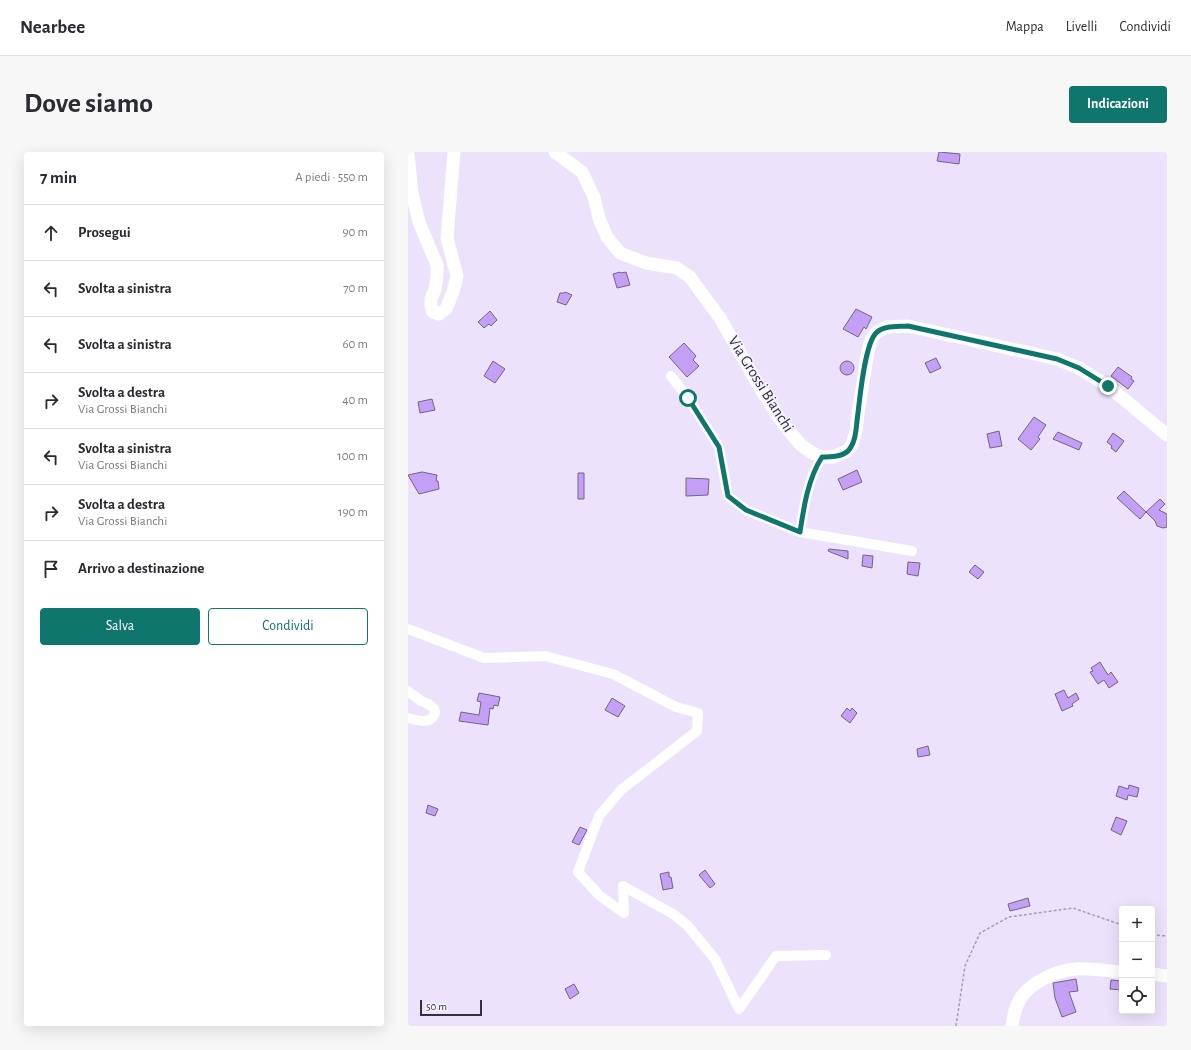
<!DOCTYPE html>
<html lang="it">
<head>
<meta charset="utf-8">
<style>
	body { margin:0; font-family:"Alegreya Sans",sans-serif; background:#f7f7f7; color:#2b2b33 }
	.controls { position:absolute; right:12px; bottom:12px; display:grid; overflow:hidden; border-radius:4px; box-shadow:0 4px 16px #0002 }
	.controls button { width:36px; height:36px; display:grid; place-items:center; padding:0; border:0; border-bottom:1px solid #e1e1e2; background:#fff; color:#2b2b33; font:20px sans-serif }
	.scale { position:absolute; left:12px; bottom:10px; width:62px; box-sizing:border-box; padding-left:4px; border:2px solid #34303c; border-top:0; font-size:11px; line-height:14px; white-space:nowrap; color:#34303c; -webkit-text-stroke:3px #f6f2ff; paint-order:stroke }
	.stop { position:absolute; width:12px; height:12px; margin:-9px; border:3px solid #0f766e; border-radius:50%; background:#fff }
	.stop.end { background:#0f766e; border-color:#fff; box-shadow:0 1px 4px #0008 }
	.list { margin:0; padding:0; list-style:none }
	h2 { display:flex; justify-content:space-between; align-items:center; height:52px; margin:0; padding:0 16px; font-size:17px }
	h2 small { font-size:13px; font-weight:400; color:#7c7c81 }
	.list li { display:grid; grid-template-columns:26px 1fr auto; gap:12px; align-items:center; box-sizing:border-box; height:56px; padding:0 16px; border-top:1px solid #e1e1e2 }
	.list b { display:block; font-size:15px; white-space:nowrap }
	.list p { margin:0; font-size:13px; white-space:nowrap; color:#7c7c81 }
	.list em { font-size:13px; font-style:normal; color:#7c7c81 }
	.actions { display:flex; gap:8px; padding:12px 16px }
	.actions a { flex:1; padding:9px 0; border:1px solid #0f766e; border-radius:4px; text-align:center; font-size:14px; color:#0f766e }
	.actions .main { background:#0f766e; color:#fff }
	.icon { flex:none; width:22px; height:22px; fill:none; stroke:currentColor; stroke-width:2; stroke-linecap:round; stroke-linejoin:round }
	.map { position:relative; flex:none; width:759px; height:874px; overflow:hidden; border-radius:4px }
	header { display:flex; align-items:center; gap:24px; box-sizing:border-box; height:56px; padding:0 20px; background:#fff; border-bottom:1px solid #e1e1e2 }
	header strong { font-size:19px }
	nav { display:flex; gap:22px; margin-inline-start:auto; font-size:14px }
	.intro { display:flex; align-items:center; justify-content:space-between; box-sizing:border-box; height:96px; padding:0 24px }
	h1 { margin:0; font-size:28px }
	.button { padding:10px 18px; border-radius:4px; background:#0f766e; color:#fff; font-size:14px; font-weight:700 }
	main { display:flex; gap:24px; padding:0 24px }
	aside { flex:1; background:#fff; border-radius:4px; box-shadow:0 4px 16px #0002 }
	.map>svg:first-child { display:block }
	.building { fill:#c39ff6; stroke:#716683 }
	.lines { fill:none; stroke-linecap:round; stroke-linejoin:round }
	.path { stroke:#a69fb3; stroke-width:1.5; stroke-dasharray:3 2; stroke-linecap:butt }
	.minor { stroke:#fff; stroke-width:10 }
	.major { stroke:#fff; stroke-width:13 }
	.route { stroke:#0f766e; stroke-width:5 }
	.labels { text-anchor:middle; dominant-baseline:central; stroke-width:3.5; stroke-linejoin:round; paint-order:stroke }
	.street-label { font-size:16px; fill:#34303c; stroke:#f6f2ff }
</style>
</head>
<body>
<header>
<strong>Nearbee</strong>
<nav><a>Mappa</a><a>Livelli</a><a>Condividi</a></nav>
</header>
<div class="intro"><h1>Dove siamo</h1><a class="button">Indicazioni</a></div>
<main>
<aside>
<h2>7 min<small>A piedi · 550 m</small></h2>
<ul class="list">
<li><svg class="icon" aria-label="ahead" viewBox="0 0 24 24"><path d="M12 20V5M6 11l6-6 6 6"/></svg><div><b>Prosegui</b></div><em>90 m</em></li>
<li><svg class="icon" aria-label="left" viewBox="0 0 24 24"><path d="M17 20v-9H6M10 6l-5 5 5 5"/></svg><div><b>Svolta a sinistra</b></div><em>70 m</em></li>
<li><svg class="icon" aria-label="left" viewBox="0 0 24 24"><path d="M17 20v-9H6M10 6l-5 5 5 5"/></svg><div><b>Svolta a sinistra</b></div><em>60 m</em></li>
<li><svg class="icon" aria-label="right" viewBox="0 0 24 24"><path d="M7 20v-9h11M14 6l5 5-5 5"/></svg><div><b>Svolta a destra</b><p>Via Grossi Bianchi</p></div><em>40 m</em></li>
<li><svg class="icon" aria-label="left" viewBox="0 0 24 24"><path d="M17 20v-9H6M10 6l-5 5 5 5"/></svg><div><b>Svolta a sinistra</b><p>Via Grossi Bianchi</p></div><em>100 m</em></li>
<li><svg class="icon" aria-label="right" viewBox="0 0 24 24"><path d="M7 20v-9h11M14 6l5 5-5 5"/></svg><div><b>Svolta a destra</b><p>Via Grossi Bianchi</p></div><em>190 m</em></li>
<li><svg class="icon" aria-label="arrive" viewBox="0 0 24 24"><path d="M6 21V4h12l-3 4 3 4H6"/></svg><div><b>Arrivo a destinazione</b></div></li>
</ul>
<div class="actions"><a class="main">Salva</a><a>Condividi</a></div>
</aside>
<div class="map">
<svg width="759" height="874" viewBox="0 0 759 874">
	<rect width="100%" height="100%" fill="#ece2fc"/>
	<path class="building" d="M531 0 552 2 551 12 529 9Z
		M212 120 213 121 218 120 222 133 209 136 205 122Z
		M157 140 164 143 158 153 149 150 152 141H156Z
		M448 157 464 165 458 177 456 175 450 185 435 177Z
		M82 159 89 168 83 174 81 172 76 176 70 170Z
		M276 191 288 204 285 208 291 214 279 225 261 205Z
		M528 206 533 216 522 221 517 211Z
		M85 209 97 217 87 231 76 224Z
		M432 216a7 7 0 1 1 14 0a7 7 0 1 1-14 0Z
		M710 215 724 225 723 227 726 229 720 237 703 224Z
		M24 247 27 258 12 261 10 250Z
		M626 265 638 273 630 285 632 287 623 298 610 287Z
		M591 279 594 294 582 296 579 282Z
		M650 280 674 291 671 298 645 287Z
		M705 281 716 289 708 300 703 296 704 294 699 290Z
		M449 318 454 330 435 338 430 327Z
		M14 320 29 323 28 329H30L31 337 11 342 0 323Z
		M170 321H176V347H170Z
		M278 326 301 327 300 343 278 344Z
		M716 339 738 360 732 367 709 346Z
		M752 347 757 352 751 358 759 362V375L755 376 749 374 747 369 738 360Z
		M421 397 440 399V407L420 399Z
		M455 403 465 404 464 416 454 414Z
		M500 410 512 411 510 424 499 422Z
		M567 413 576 420 570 427 561 420Z
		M692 510 700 523 703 520 710 530 701 536 696 528 690 532 682 520 685 519 683 516Z
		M656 538 660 546 668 541 671 547 664 552 665 554 654 559 647 542Z
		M71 541 92 545 90 554 86 553 85 557 82 556 80 573 51 569 53 560 71 563 73 550 69 549Z
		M204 546 217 554 210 565 197 558Z
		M439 556 442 559 444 556 449 561 442 571 433 564Z
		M520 594 522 603 510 605 509 597Z
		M721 633 731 636 729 645 720 643 719 648 708 644 711 634 720 637Z
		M20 653 30 657 27 664 18 661Z
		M708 665 719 669 713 683 703 678Z
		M172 675 179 678 171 693 164 690Z
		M297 718 307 732 302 736 291 723Z
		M261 720V725H263L265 736 255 738 252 722Z
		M620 746 622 754 602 759 600 752Z
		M668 827 670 839 661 840 668 860 654 865 647 846 645 831Z
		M703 828 714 829 713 838 702 837Z
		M166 832 171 841 162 847 157 837Z"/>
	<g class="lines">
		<path class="path" d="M744 783 759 784
			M548 874 557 814 572 781 601 765 665 756 714 773"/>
		<path class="minor" d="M263 224 280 246 311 295 320 344 338 358 392 380
			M414 305C400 327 396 354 392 380L504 399
			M0 477 76 506 137 504 205 522 268 555 290 561 289 579 213 638 191 664 170 720 192 744 216 761 215 734 265 762 279 773 307 807 331 857 368 804 418 803
			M0 539C4 542 9 546 13 549 17 551 21 551 24 555 27 557 28 560 26 563 21 573 8 568 0 566"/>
		<path class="major" d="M147 0 174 20 186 45 191 66 199 85 212 101 238 111 269 116 282 125 312 166 355 241 376 273 393 293 404 301 414 305H425L439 299 444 293 448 279 450 262 460 199 463 188 468 181 478 175 500 174 649 207 671 216 700 234 759 283
			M0 3 4 41 11 70 29 113V125L27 137 23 147V154L25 160 31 162 38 157 45 140 49 124 39 86 46 0
			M744 822 759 824
			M604 874C605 868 606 861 608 856 615 833 646 819 667 817 682 816 699 819 714 820"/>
	</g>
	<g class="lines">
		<path class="route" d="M280 246 311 295 320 344 338 358 392 380C396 354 400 327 414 305 422 305 433 305 440 299 449 289 448 273 450 261 452 244 457 192 468 181 476 173 489 175 500 174L649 207 671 216 700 234"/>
	</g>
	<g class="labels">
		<g class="street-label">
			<text transform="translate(353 232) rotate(58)">Via Grossi Bianchi</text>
		</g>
	</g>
</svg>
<div class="controls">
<button>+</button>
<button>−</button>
<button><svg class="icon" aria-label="locate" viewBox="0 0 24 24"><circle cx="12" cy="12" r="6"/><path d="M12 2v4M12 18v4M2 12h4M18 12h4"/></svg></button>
</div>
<div class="scale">50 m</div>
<div class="stop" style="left:280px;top:246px"></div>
<div class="stop end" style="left:700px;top:234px"></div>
</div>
</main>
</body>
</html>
